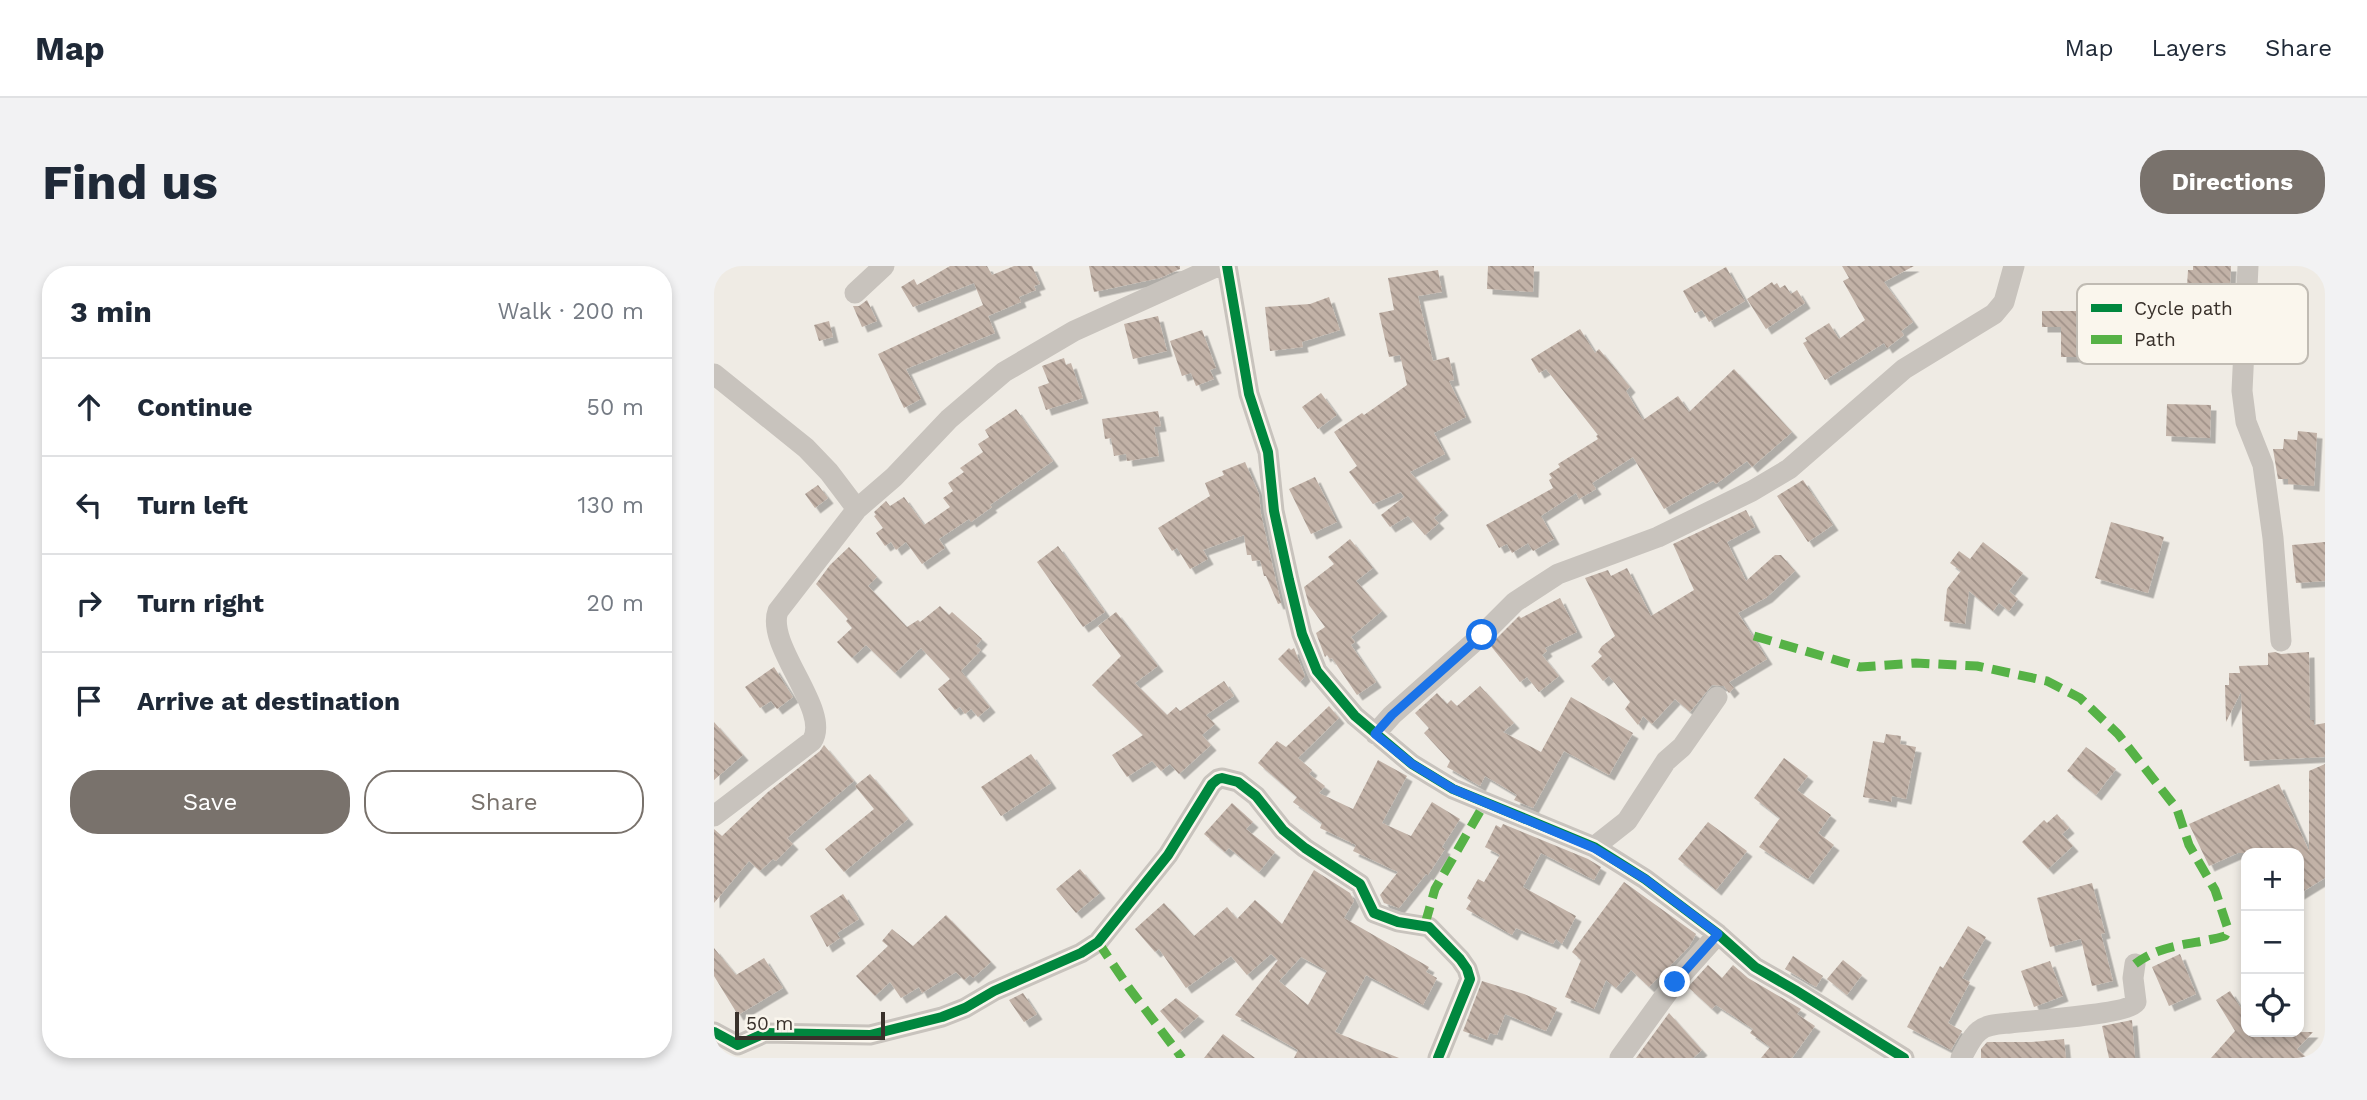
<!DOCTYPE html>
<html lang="en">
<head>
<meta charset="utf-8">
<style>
	body { margin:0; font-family:"Work Sans",sans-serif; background:#f2f2f3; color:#1f2937 }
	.controls { position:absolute; right:21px; bottom:21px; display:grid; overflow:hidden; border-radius:14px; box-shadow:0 4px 10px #0003 }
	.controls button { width:63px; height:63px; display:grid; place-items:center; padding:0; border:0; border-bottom:2px solid #e0e1e3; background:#fff; color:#1f2937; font:35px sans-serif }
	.scale { position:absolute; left:21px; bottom:18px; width:150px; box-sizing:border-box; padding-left:7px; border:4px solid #39312b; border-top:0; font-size:19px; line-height:24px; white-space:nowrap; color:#39312b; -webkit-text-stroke:5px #faf6ed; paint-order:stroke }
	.stop { position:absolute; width:21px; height:21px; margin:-16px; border:5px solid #1a73e8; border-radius:50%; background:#fff }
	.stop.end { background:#1a73e8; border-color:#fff; box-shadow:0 2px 7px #0008 }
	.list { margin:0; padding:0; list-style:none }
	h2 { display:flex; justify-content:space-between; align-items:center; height:91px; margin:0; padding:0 28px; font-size:30px }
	h2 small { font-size:23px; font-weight:400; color:#747a83 }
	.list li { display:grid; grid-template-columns:46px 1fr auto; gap:21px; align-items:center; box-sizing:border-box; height:98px; padding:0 28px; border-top:2px solid #e0e1e3 }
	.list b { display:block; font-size:26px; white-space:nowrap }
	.list em { font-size:23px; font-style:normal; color:#747a83 }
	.actions { display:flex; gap:14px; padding:21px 28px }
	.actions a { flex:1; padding:16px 0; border:2px solid #79726c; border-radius:28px; text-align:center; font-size:24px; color:#79726c }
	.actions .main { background:#79726c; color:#fff }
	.icon { flex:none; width:38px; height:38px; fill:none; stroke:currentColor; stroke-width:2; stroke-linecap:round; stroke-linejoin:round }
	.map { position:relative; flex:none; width:1611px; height:792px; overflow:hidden; border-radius:28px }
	header { display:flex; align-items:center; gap:42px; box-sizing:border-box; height:98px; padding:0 35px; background:#fff; border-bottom:2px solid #e0e1e3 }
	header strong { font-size:33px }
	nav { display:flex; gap:38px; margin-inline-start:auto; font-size:24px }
	.intro { display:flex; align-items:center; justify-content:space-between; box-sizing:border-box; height:168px; padding:0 42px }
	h1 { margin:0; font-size:49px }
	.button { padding:18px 32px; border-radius:28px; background:#79726c; color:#fff; font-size:24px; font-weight:700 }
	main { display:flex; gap:42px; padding:0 42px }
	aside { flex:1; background:#fff; border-radius:28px; box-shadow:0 4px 10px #0003 }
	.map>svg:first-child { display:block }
	.building { fill:url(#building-back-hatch); fill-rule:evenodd; filter:url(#shadow) }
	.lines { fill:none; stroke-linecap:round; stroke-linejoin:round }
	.street { stroke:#c8c3bd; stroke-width:21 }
	.quiet { stroke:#56b246; stroke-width:9; stroke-dasharray:18 9; stroke-linecap:butt }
	.cycleway-casing { stroke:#faf6ed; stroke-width:15 }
	.cycleway { stroke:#00873e; stroke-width:10 }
	.route { stroke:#1a73e8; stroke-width:9 }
	.key { fill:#faf6ed; stroke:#c0bbb3; stroke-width:2 }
	.key-label { font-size:19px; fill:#39312b }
</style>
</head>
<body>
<header>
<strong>Map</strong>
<nav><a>Map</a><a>Layers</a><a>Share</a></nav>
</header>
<div class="intro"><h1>Find us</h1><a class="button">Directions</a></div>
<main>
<aside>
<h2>3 min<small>Walk · 200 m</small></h2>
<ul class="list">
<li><svg class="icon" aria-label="ahead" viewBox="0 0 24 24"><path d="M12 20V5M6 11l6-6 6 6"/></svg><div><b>Continue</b></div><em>50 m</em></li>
<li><svg class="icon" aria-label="left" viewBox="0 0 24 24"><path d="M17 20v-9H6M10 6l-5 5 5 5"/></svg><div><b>Turn left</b></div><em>130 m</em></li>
<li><svg class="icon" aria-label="right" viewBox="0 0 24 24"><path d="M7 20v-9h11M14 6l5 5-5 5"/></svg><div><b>Turn right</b></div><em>20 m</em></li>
<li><svg class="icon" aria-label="arrive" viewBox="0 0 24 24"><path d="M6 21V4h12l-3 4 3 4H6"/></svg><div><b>Arrive at destination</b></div></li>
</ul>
<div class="actions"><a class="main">Save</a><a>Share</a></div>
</aside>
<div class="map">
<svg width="1611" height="792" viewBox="0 0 1611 792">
	<defs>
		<pattern id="building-back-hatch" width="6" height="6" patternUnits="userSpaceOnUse" patternTransform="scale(1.75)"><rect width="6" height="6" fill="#c2b2a7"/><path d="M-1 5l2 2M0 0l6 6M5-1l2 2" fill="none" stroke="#9f9188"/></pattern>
		<filter id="shadow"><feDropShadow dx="5.5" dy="5.5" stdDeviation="0" flood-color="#0004"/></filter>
	</defs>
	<rect width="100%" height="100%" fill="#efebe4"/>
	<path class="building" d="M236 0H273L278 9 300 0H318L326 18 320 20 322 24 305 31 307 36 274 50 281 67 192 103 207 133 190 142 164 88 269 39 260 17 199 41 187 21 200 13 203 19Z
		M375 0H466V3L446 12 380 26Z
		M774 0H820L819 26 773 23Z
		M1128 0H1200L1170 16 1199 56 1187 65 1190 69 1173 82 1170 77 1111 114 1089 77 1093 75 1091 72 1115 57 1125 73 1151 54 1129 15 1135 12Z
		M1479 0H1517L1516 19 1507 18 1506 33 1478 32V20H1473L1474 4H1479Z
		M1012 1 1031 35 995 56 988 44 981 47 969 25Z
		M724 4 728 26 704 30 719 95 735 91 740 114 735 115 752 151 720 167 731 188 696 206 729 244 720 252 725 257 711 269 694 250 676 261 667 249 690 231 687 226 659 238 635 206 643 200 620 166 648 147 650 149 693 119 686 89 675 91 665 47 680 44 674 12Z
		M1058 16 1060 19 1063 17 1066 22 1071 19 1077 28 1083 24 1091 37 1052 63 1033 33Z
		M615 31 626 64 588 76 589 81 556 85 551 41 596 38Z
		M153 34 163 55 148 61 139 40H145Z
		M1328 45H1367V91H1347V61H1328Z
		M444 50 453 85 419 93 410 58Z
		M115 55 119 71 105 75 100 59Z
		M866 63 881 87 885 83 916 121 912 125 929 154 964 130 975 146 1020 103 1078 166 1038 201 1033 195 1002 218 999 215 950 243 919 191 878 217 882 223 865 233 862 227 827 250 840 273 819 285 814 277 798 287 793 278 785 282 772 259 839 222 835 214 838 212 835 208 846 201 844 198 884 173 882 170 884 169 832 103 825 107 817 93Z
		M488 64 502 102 496 104 500 113 482 120 477 107 468 110 456 75Z
		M350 92 352 99 357 97 369 132 332 144 324 121 335 117 328 100Z
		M607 127 623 149 604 163 588 141Z
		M1453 138 1497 139 1496 172 1452 170Z
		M302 143 339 195 276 239 278 241 257 256 255 253 225 273 231 282 208 298 192 276 182 284 177 276 171 280 162 267 169 262 160 250 162 249 160 246 172 235 176 240 190 231 210 259 236 241 229 232 239 225 234 217 250 206 246 202 269 186 264 178 275 171 271 164Z
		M444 145 447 160 440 161 445 190 413 195 412 188 400 190 397 172 391 173 388 153Z
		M1584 165 1603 167 1600 220 1574 218V213H1564L1559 183H1569L1570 173 1583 174Z
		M531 196 545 228 547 248 567 337 564 338 552 310H550L546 294 538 295 537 289H533L530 269 489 284 494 293 476 303 463 282 458 285 444 262 496 230 491 217 510 209 508 205Z
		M601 211 623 256 597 268 575 223Z
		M1089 214 1119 259 1094 276 1063 230Z
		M104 219 114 232 101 242 91 228Z
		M1032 244 1041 261 1013 276 1032 315 1061 289H1067L1081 305 1053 331 1024 347 1053 393 1015 416 1020 422 1015 427 1010 420 998 419 976 446 961 433 938 458 929 450 924 459 911 443 916 436 895 410 889 415 877 400 888 390 884 386 888 380 901 370 871 312 894 304 897 310 913 302 937 350 980 324 959 278Z
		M1397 256 1450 271 1434 327 1381 312Z
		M636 273 659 302 642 315 668 345 637 371 641 376 637 379 662 416 643 429 618 392 616 393 613 389 611 391 602 367 611 361 595 339 590 321 620 298 614 291Z
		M1269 276 1309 307 1295 325 1304 333 1295 345 1285 337 1279 345 1255 325 1251 358 1230 355 1233 323 1247 305 1236 297 1245 285 1256 293Z
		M1611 276V315L1582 317 1578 279Z
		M344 280 391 346 369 361 323 296Z
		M135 281 163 311 154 320 193 361 204 354 206 356 226 340 235 349 238 346 268 373 262 380 267 384 247 405 276 441 264 451 257 443 251 448 246 441 241 444 224 423 236 413 207 382 181 407 152 379 138 392 123 376 138 362 132 355 134 353 102 318 116 299Z
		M846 332 863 366 831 382 833 385 828 389 845 410 825 426 813 411 806 416 776 379 805 350 807 352Z
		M402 346 444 400 421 417 453 449 462 441 466 445 510 415 520 430 492 449 501 458 488 469 497 479 465 508 456 498 447 505 438 495 413 511 398 489 429 469 378 419 407 390 384 360Z
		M575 382 577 384 580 382 591 410 586 416 564 393Z
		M1561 386 1567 388 1595 386 1596 454H1600V459L1611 457V491L1530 495 1527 426 1512 456 1511 419H1515V407H1526L1525 400 1554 399V387Z
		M60 401 79 431 63 443 57 435 46 442 31 421Z
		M766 420 800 457 789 466 827 486 857 431 919 467 895 509 850 485 819 542 800 534 803 529 771 510 766 520 733 501 736 495 710 467 715 462 701 447 723 427 733 438 737 434 743 440Z
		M615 440 625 452 584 492 598 504 595 508 611 520 605 527 639 543 664 494 693 510 668 557 697 570 718 536 746 553 728 581 731 583 714 609 712 608 685 642 670 637 666 629 684 606 639 585 642 579 606 562 608 557 579 536 583 531 544 497 563 475 572 481Z
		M0 456 29 489 0 514Z
		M1172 468 1187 470 1186 478 1202 481 1192 533 1178 530 1177 536 1149 531 1159 475 1170 477Z
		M110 479 140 515 73 572 79 578 62 595 59 593 46 605 35 595 0 637V563L8 570 54 526 106 485Z
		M1372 481 1402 503 1382 529 1353 505Z
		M317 488 337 517 287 550 267 521Z
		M1070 492 1094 510 1083 524 1117 549 1104 567 1120 579 1094 613 1045 581 1066 552 1040 532Z
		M1611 498V612L1585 628V587H1524L1495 600 1475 558 1565 518 1595 585V505Z
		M156 508 194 553 130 606 111 583 160 543 141 520Z
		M518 537 539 556 532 563 561 586 545 606 515 582 511 586 490 568Z
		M1343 548 1355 562 1348 568 1359 580 1334 603 1308 576 1330 554 1333 557Z
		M994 556 1033 585 1002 624 964 593Z
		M789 558 874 593 887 601 880 614 827 587 809 621 862 650 848 678 842 673 839 678 802 662 798 669 752 643 757 635 753 632 764 613 770 616 786 589 771 581 782 559 787 562Z
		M366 603 386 627 362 647 342 623Z
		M600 604 636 627 640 635 630 652 715 701 712 706 723 712 709 739 652 709 621 766 685 792H580L584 784 521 749 564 694 557 688 533 709 517 690 472 722 445 683 441 686 421 663 450 637 480 670 513 641 523 653 541 634 568 658ZM587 691 613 705 594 739 565 715Z
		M910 616 982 668 975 681 935 721 917 704 902 722 892 714 880 743 851 731 867 694 858 686Z
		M1378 617 1391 667 1387 668 1399 715 1378 720 1367 673 1336 681 1323 632Z
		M129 628 145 653 123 667 126 672 113 681 96 650Z
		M232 649 277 696 259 712 256 709 250 714 242 706 208 727 205 721 187 732 176 716 161 730 142 710 174 680 168 675 178 663 199 680Z
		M1254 660 1272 671 1248 712 1256 716 1234 757 1248 765 1237 784 1193 761 1226 700 1229 702Z
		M0 682 22 709 50 692 69 722 24 749 0 710Z
		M1466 688 1482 728 1455 740 1438 701Z
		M1079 690 1109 710 1102 721 1071 703Z
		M1129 694 1148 709 1133 729 1113 713Z
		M1336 695 1349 730 1320 741 1307 705Z
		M994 699 1008 712 1019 699 1034 712 1087 743 1083 748 1101 760 1078 792H1047L1056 781 1036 767 1039 763 1002 739 998 743 974 721Z
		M768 715 810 728 843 742 832 765 791 748 783 769 776 767 773 774 749 765Z
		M1516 725 1532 750V766H1599L1583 783 1593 792H1497L1521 765 1502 734Z
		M309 727 323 748 310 756 295 734Z
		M462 732 485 750 465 767 446 745Z
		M955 747 988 784 979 792H922Z
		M1418 754 1421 792H1395L1388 760Z
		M509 768 541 792H490Z
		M1350 773 1352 792H1267V783L1273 776H1318Z"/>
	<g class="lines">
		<path class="street" d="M513 0 535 128 554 186 560 245 575 314 588 368 603 405 641 450 698 498 739 523 880 581 931 613 1004 668 1041 701 1081 724 1190 792
			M1534 0 1528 125 1532 156 1549 199 1559 272 1567 375
			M141 27 170 0
			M0 108 92 182 115 206 143 243
			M661 468 678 449 768 369 801 336 844 308 944 271 1038 225 1075 203 1190 103 1280 48 1290 36 1300 0
			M0 550 98 475C118 445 51 380 64 345L143 243 180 211 235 153 290 106 360 65 504 0
			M880 581 913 555 952 495 968 481 1003 431
			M0 766 24 779 51 767 156 769 228 751 251 742 280 725 367 687 384 676 454 589 498 518 504 513 508 512 524 516 542 530 569 564 591 582 646 618 660 647 684 656 715 661 746 693 753 703 756 713 724 792
			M906 792 961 716 1004 668
			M1247 792C1252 784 1257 771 1265 765 1273 758 1286 758 1296 757 1318 754 1413 749 1422 736L1419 712 1421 698"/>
		<path class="quiet" d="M1040 370 1146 401 1202 397 1263 400 1333 415 1366 432 1404 468 1463 543 1475 579 1501 624 1514 663 1511 670C1480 679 1448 677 1421 698
			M711 658 721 623 772 535
			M384 676 415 722 468 792"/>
		<defs>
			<path id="cycleway" d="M513 0 535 128 554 186 560 245 575 314 588 368 603 405 641 450 698 498 739 523 880 581 931 613 1004 668 1041 701 1081 724 1190 792
				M0 766 24 779 51 767 156 769 228 751 251 742 280 725 367 687 384 676 454 589 498 518 504 513 508 512 524 516 542 530 569 564 591 582 646 618 660 647 684 656 715 661 746 693 753 703 756 713 724 792"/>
		</defs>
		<use href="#cycleway" class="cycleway-casing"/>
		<use href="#cycleway" class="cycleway"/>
	</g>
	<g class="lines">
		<path class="route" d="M768 369 678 449 661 468 698 498 739 523 880 582 931 613 1004 668 961 716"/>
	</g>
	<rect x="1363" y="18" width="231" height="80" rx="10" class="key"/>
	<rect x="1377" y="38" width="31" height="8" fill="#00873e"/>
	<rect x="1377" y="69" width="31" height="9" fill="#56b246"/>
	<g class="key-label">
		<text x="1420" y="49">Cycle path</text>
		<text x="1420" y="80">Path</text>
	</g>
</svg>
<div class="controls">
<button>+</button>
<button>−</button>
<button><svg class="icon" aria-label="locate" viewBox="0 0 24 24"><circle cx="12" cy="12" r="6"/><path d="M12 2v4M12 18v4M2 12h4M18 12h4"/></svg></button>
</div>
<div class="scale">50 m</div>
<div class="stop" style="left:768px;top:369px"></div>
<div class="stop end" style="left:961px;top:716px"></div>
</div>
</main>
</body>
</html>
